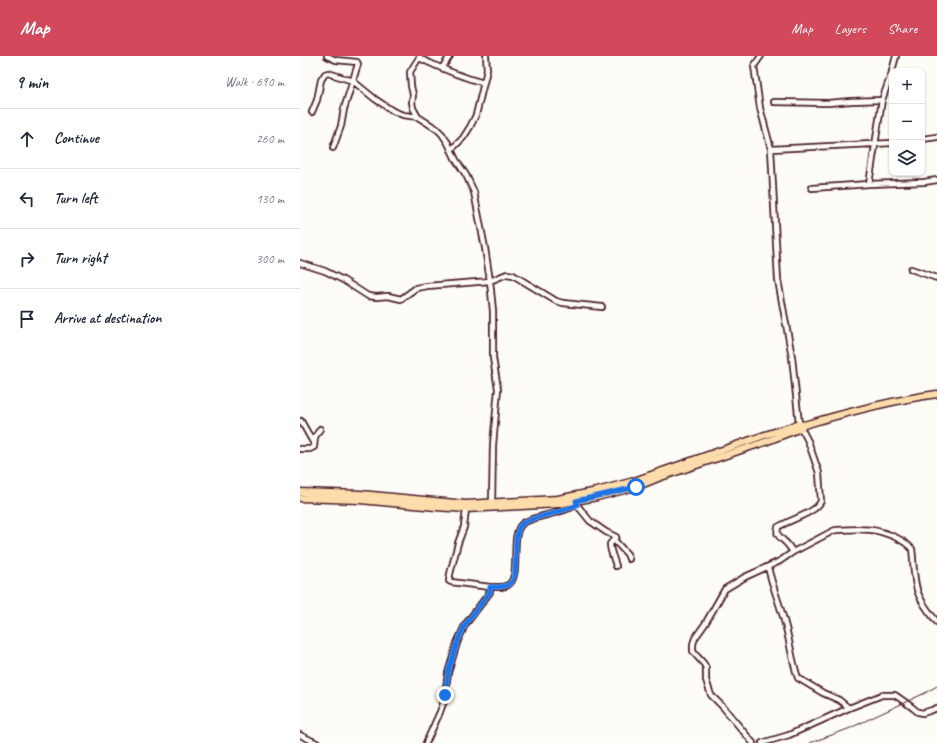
<!DOCTYPE html>
<html lang="en">
<head>
<meta charset="utf-8">
<style>
	body { margin:0; font-family:Caveat,sans-serif; background:#f2f2f3; color:#1f2937 }
	.controls { position:absolute; right:12px; top:12px; display:grid; overflow:hidden; border-radius:8px; box-shadow:0 1px 3px #0004 }
	.controls button { width:36px; height:36px; display:grid; place-items:center; padding:0; border:0; border-bottom:1px solid #e0e1e3; background:#fff; color:#1f2937; font:20px sans-serif }
	.stop { position:absolute; width:12px; height:12px; margin:-9px; border:3px solid #1a73e8; border-radius:50%; background:#fff }
	.stop.end { background:#1a73e8; border-color:#fff; box-shadow:0 1px 4px #0008 }
	.list { margin:0; padding:0; list-style:none }
	h2 { display:flex; justify-content:space-between; align-items:center; height:52px; margin:0; padding:0 16px; font-size:17px }
	h2 small { font-size:13px; font-weight:400; color:#747a83 }
	.list li { display:grid; grid-template-columns:26px 1fr auto; gap:12px; align-items:center; box-sizing:border-box; height:60px; padding:0 16px; border-top:1px solid #e0e1e3 }
	.list b { display:block; font-size:15px; white-space:nowrap }
	.list em { font-size:13px; font-style:normal; color:#747a83 }
	.icon { flex:none; width:22px; height:22px; fill:none; stroke:currentColor; stroke-width:2; stroke-linecap:round; stroke-linejoin:round }
	.map { position:relative; flex:none; width:637px; height:687px; overflow:hidden }
	header { display:flex; align-items:center; gap:24px; box-sizing:border-box; height:56px; padding:0 20px; background:#d1495b; color:#fff }
	header strong { font-size:19px }
	nav { display:flex; gap:22px; margin-inline-start:auto; font-size:14px }
	main { display:flex }
	aside { flex:1; background:#fff }
	.map>svg:first-child { display:block }
	.lines { fill:none; stroke-linecap:round; stroke-linejoin:round }
	.minor-casing { stroke:#4a1f2b; stroke-width:8 }
	.major-casing { stroke:#4a1f2b; stroke-width:9 }
	.minor { stroke:#fdfcf7; stroke-width:4.5 }
	.major { stroke:#fddcac; stroke-width:6 }
	.rail { stroke:#4a1f2b; stroke-width:1 }
	.route { stroke:#1a73e8; stroke-width:5 }
</style>
</head>
<body>
<header>
<strong>Map</strong>
<nav><a>Map</a><a>Layers</a><a>Share</a></nav>
</header>
<main>
<aside>
<h2>9 min<small>Walk · 690 m</small></h2>
<ul class="list">
<li><svg class="icon" aria-label="ahead" viewBox="0 0 24 24"><path d="M12 20V5M6 11l6-6 6 6"/></svg><div><b>Continue</b></div><em>260 m</em></li>
<li><svg class="icon" aria-label="left" viewBox="0 0 24 24"><path d="M17 20v-9H6M10 6l-5 5 5 5"/></svg><div><b>Turn left</b></div><em>130 m</em></li>
<li><svg class="icon" aria-label="right" viewBox="0 0 24 24"><path d="M7 20v-9h11M14 6l5 5-5 5"/></svg><div><b>Turn right</b></div><em>300 m</em></li>
<li><svg class="icon" aria-label="arrive" viewBox="0 0 24 24"><path d="M6 21V4h12l-3 4 3 4H6"/></svg><div><b>Arrive at destination</b></div></li>
</ul>
</aside>
<div class="map">
<svg width="637" height="687" viewBox="0 0 637 687">
	<rect width="100%" height="100%" fill="#fdfcf7"/>
	<filter id="ink" filterUnits="userSpaceOnUse"><feTurbulence type="fractalNoise" baseFrequency=".025" numOctaves="2"/><feDisplacementMap in="SourceGraphic" scale="8" xChannelSelector="R" yChannelSelector="G"/><feConvolveMatrix kernelMatrix="1 2 1 2 8 2 1 2 1" color-interpolation-filters="sRGB"/></filter>
	<g filter="url(#ink)">
		<g class="lines">
			<defs>
				<path id="minor" d="M27 0 36 4 57 6 58 8 44 53 41 70 33 92
					M120 0 110 16 111 30 113 39 112 46 113 52 118 61 137 73 142 78 148 87 156 104 166 119 174 136 185 192 190 225 193 255V302L198 333 193 389 192 447
					M461 0 454 10 460 52 471 93 478 224 492 301 499 368 508 385 519 417 521 445C516 457 489 464 478 471 476 480 479 480 484 485 488 488 490 492 493 496
					M119 2C140 12 161 21 184 27
					M142 12 150 0
					M592 15 596 0
					M474 46 528 47 551 45 582 44
					M12 56 17 44 21 24 25 18 28 17 53 25 75 43 93 55 103 59 118 61
					M622 83 637 81
					M471 93 592 87
					M151 94 163 82 170 71 176 59 187 14 186 0
					M569 128 582 44 592 16
					M512 132 569 128 624 126 637 124
					M0 207 25 215 43 224 68 240 76 241 88 240 101 243 116 232 127 230 190 225 207 218 213 219 256 245 263 247 302 251
					M611 213 637 222
					M1 365 14 388
					M0 393H10L14 391 15 381 20 373
					M276 446 277 449 290 465 306 476 316 481
					M315 482 314 484 327 498 329 503
					M316 510C314 502 310 496 310 488L316 481
					M468 511C472 530 480 548 485 568 490 586 492 605 498 622L523 637 539 644 549 652
					M190 531C196 531 203 532 208 529 222 521 209 479 222 468 229 462 245 460 254 457 262 455 270 452 277 449
					M0 679 17 687
					M126 687 140 656 144 645 148 617 157 587 165 569 190 536V531L151 526 149 525 150 518 158 487 164 471 166 453
					M453 687 423 651 411 639 406 624V612L404 608 395 598 393 595V588L395 582 405 568 425 533 445 521 480 505 493 496 533 475 536 474C559 473 575 471 597 482 603 485 608 488 612 493 614 508 613 523 618 537 622 548 630 557 637 566
					M462 687 489 679 549 652 582 639H595L605 646 613 652 618 656 623 657 632 654 637 652"/>
				<path id="major" d="M0 436 61 438 166 448 258 443 297 435 334 425 465 379 499 368 504 369C548 356 592 344 637 338
					M0 442 60 444 136 451 166 453 259 448 297 441 336 431 358 422 465 386 501 372 504 369"/>
			</defs>
			<use href="#minor" class="minor-casing"/>
			<use href="#major" class="major-casing"/>
			<use href="#minor" class="minor"/>
			<use href="#major" class="major"/>
			<path class="rail" d="M510 687 548 673 625 637 637 630"/>
		</g>
	</g>
	<g class="lines" filter="url(#ink)">
		<path class="route" d="M145 639 148 617 157 587 165 569 190 536V531C196 531 203 532 208 529 223 521 209 479 222 468 229 462 245 460 254 457 262 455 270 452 277 449L276 445 336 431"/>
	</g>
</svg>
<div class="controls">
<button>+</button>
<button>−</button>
<button><svg class="icon" aria-label="layers" viewBox="0 0 24 24"><path d="M12 4l9 5-9 5-9-5zM3 14l9 5 9-5"/></svg></button>
</div>
<div class="stop" style="left:336px;top:431px"></div>
<div class="stop end" style="left:145px;top:639px"></div>
</div>
</main>
</body>
</html>
